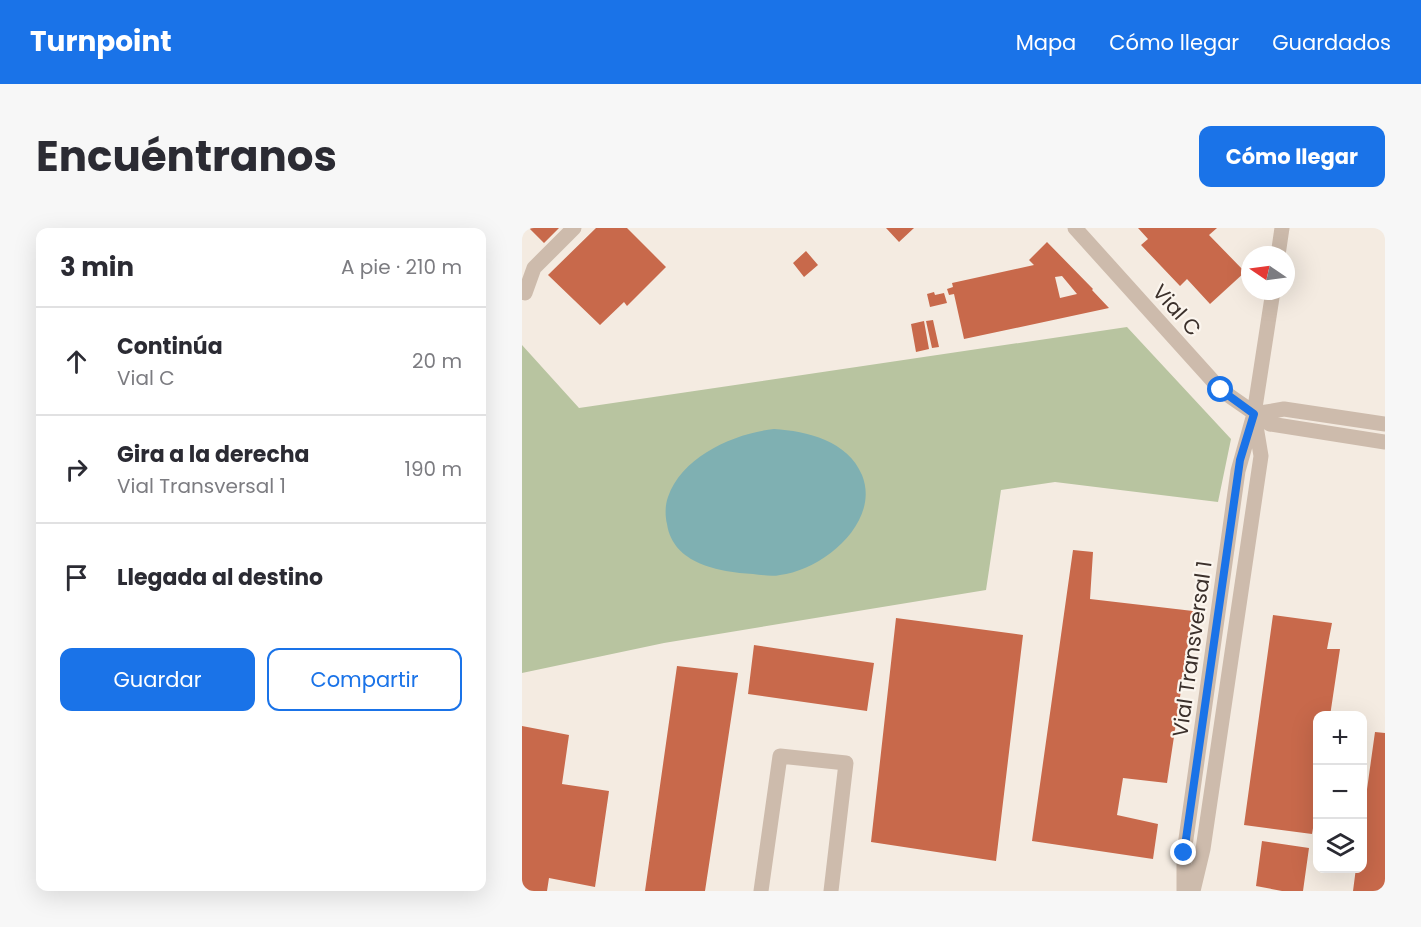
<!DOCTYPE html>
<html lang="es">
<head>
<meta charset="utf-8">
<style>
	body { margin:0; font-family:Poppins,sans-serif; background:#f7f7f7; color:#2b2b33 }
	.controls { position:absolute; right:18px; bottom:18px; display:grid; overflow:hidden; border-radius:12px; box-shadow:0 6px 24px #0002 }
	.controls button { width:54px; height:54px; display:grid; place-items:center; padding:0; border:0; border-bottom:2px solid #e1e1e2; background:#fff; color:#2b2b33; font:30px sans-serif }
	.compass { position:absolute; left:719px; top:18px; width:54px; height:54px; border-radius:50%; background:#fff; box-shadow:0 6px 24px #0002; rotate:283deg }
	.stop { position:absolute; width:18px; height:18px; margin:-14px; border:4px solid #1a73e8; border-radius:50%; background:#fff }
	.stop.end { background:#1a73e8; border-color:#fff; box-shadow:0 2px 6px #0008 }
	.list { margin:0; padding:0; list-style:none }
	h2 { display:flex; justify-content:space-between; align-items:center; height:78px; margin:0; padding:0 24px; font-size:26px }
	h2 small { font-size:20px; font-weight:400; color:#7c7c81 }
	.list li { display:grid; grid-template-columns:39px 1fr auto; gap:18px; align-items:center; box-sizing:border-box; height:108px; padding:0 24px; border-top:2px solid #e1e1e2 }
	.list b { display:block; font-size:22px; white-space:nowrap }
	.list p { margin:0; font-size:20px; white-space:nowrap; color:#7c7c81 }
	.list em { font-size:20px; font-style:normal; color:#7c7c81 }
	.actions { display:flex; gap:12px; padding:18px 24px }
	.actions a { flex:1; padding:14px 0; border:2px solid #1a73e8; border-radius:12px; text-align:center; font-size:21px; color:#1a73e8 }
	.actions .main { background:#1a73e8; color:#fff }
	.icon { flex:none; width:33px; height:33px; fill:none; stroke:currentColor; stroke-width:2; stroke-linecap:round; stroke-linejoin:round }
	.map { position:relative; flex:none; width:863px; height:663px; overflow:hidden; border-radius:12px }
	header { display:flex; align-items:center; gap:36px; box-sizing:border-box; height:84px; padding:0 30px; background:#1a73e8; color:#fff }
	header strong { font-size:28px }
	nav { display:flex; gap:33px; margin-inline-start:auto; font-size:21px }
	.intro { display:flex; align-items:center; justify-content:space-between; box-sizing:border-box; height:144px; padding:0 36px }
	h1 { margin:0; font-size:42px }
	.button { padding:15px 27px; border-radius:12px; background:#1a73e8; color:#fff; font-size:21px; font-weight:700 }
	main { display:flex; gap:36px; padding:0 36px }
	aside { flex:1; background:#fff; border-radius:12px; box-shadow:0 6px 24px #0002 }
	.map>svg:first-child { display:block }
	.green { fill:#b8c4a0 }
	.water { fill:#7fb0b2 }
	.building { fill:#c8694b; fill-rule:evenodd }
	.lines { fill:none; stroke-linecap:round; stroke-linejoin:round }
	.minor { stroke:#cdbbac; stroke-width:15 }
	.route { stroke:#1a73e8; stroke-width:8 }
	.labels { text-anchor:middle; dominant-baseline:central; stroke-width:4.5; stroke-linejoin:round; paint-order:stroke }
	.street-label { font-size:21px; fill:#3b302b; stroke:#fbf5ee }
</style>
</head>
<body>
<header>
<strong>Turnpoint</strong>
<nav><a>Mapa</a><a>Cómo llegar</a><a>Guardados</a></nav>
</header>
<div class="intro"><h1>Encuéntranos</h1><a class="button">Cómo llegar</a></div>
<main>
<aside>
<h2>3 min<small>A pie · 210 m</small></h2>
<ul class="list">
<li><svg class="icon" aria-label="ahead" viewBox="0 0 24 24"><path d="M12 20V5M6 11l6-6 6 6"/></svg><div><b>Continúa</b><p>Vial C</p></div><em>20 m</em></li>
<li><svg class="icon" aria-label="right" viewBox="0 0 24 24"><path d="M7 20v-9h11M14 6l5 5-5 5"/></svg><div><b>Gira a la derecha</b><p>Vial Transversal 1</p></div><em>190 m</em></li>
<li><svg class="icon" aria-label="arrive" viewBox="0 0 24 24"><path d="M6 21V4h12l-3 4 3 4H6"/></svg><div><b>Llegada al destino</b></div></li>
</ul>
<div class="actions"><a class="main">Guardar</a><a>Compartir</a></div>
</aside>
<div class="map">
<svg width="863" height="663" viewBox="0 0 863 663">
	<rect width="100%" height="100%" fill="#f4ebe1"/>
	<path class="green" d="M605 99 709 211 696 274 533 254 479 262 464 362 142 415 0 445V117L57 180Z"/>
	<path class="water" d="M252 201C285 203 326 213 340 247 359 294 301 342 258 347 250 349 240 347 231 346 197 344 151 336 145 296 143 288 143 277 146 269 160 228 213 205 252 201Z"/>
	<path class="building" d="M7 0H37L22 15Z
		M74 0H105L144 39 105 78 102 74 78 97 26 47Z
		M364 0H392L377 14Z
		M616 0H695L687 7 723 44 688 76 665 51 658 58 619 17 626 11Z
		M525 14 571 61 570 62 587 80 442 111 432 66 427 67 425 61 431 59 430 55 512 37 507 32ZM540 48 555 66 538 70 533 49Z
		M284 23 296 37 282 49 271 35Z
		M412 64 413 67 422 65 425 75 408 79 405 66Z
		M411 92 417 119 410 120 404 93Z
		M402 93 407 121 394 124 389 96Z
		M551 322 571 324 568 371 671 383 645 555 601 550 595 587 636 596 631 631 510 613Z
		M751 387 810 395 805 421H818L808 488H796V571L790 606 722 597Z
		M374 390 501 407 474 633 349 614Z
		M232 417 352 435 345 483 226 466Z
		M155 438 216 445 183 663H123Z
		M0 498 47 507 40 556 87 563 73 659 27 650 25 663H0Z
		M853 504 863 505V663H831L834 640H840V597Z
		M740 613 787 620 781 663H760L734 658Z"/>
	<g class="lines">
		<path class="minor" d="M553 0 699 162 748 196 863 214
			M756 27 760 0
			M3 65 12 40 52 0
			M732 186 762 181 863 196
			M239 663 258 528 324 535 309 663
			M662 663V625L716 243 732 186 751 63
			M671 663 681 621 739 228 733 192"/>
	</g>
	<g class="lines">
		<path class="route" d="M662 625 718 232 732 186 699 162"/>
	</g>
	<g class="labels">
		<g class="street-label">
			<text transform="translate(655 82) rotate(48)">Vial C</text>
			<text transform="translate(670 421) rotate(-82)">Vial Transversal 1</text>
		</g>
	</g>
</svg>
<div class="controls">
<button>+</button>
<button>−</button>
<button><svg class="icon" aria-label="layers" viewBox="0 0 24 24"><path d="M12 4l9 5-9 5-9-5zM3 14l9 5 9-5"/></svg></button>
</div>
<svg class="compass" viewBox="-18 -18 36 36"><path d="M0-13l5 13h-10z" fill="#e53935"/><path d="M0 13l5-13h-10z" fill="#7c7c81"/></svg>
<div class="stop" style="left:699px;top:162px"></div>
<div class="stop end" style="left:662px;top:625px"></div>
</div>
</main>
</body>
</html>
